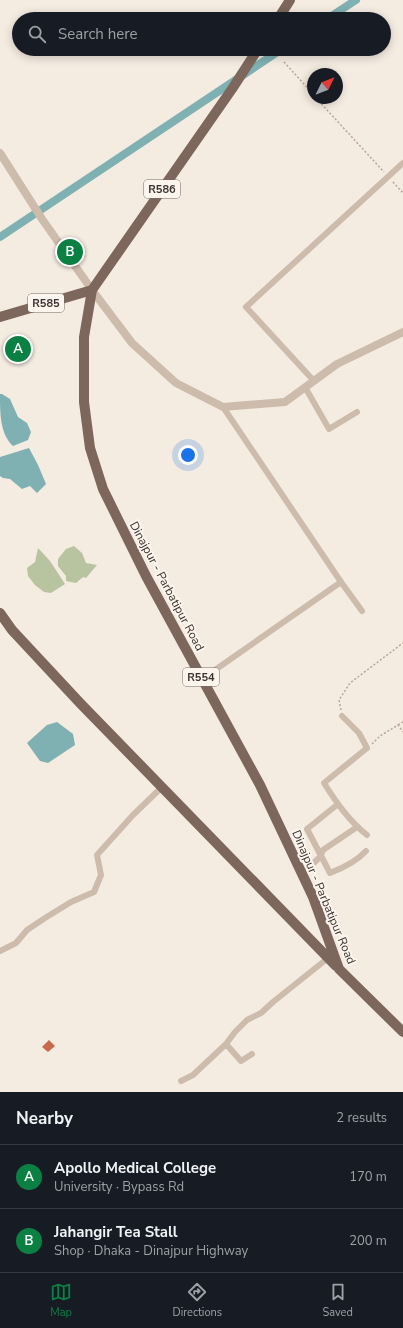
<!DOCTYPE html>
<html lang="en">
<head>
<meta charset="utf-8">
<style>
	body { margin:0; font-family:"Nunito Sans",sans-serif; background:#20242c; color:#f1f3f6 }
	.compass { position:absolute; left:307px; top:68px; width:36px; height:36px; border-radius:50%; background:#171b24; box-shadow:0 2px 10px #0003; rotate:47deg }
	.you { position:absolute; left:188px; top:455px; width:14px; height:14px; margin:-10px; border:3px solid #fff; border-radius:50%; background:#1a73e8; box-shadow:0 0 0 6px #1a73e833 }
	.badge { display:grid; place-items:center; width:26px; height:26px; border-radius:50%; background:#0b8043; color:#fff; font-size:13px; font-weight:700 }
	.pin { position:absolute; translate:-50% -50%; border:2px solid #fff; box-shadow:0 1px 4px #0006 }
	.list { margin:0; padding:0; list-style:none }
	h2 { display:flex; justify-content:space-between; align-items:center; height:52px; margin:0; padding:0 16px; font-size:17px }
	h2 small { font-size:13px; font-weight:400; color:#9ea1a6 }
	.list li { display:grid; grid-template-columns:26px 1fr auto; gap:12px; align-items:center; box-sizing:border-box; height:64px; padding:0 16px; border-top:1px solid #363941 }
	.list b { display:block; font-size:15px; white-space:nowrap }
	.list p { margin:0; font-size:13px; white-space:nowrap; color:#9ea1a6 }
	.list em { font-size:13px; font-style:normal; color:#9ea1a6 }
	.icon { flex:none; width:22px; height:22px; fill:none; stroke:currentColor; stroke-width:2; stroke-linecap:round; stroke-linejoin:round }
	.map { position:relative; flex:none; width:403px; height:1092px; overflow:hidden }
	.search { position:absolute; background:#171b24; box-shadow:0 2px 10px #0003; left:12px; right:12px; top:12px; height:44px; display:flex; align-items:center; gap:10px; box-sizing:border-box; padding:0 14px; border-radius:22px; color:#9ea1a6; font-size:15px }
	.sheet { height:180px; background:#171b24 }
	nav { display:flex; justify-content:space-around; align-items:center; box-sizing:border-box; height:56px; border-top:1px solid #363941; background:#171b24; font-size:11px; color:#9ea1a6 }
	nav a { display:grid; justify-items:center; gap:2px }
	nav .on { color:#0b8043 }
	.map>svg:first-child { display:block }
	.green { fill:#b8c4a0 }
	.water { fill:#7fb0b2 }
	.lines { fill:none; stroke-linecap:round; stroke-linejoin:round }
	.canal { stroke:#7fb0b2; stroke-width:8 }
	.building { fill:#c8694b }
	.path { stroke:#b9a596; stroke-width:1.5; stroke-dasharray:2 2; stroke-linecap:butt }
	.minor { stroke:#cdbbac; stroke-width:6 }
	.tertiary { stroke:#cdbbac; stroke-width:8 }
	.primary { stroke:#7d675c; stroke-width:10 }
	.labels { text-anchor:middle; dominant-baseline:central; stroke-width:4; stroke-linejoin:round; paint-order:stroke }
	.shield { fill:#fbf5ee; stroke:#756b66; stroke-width:1 }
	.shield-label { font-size:11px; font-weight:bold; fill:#3b302b }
	.street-label { font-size:12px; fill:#3b302b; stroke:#fbf5ee }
</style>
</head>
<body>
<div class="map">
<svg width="403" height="1092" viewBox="0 0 403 1092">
	<rect width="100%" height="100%" fill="#f4ebe1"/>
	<path class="green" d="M74 546 82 553 86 563 97 565 86 578 83 577 76 583 66 581V576L58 566V559L66 549Z
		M38 548 50 561 65 584 51 593 44 592 35 585 28 576 27 568 35 562Z"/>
	<path class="water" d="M0 394H2L10 399 18 417 27 423 31 432 28 440 13 446C0 434 0 413 0 394Z
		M29 448 38 465 46 484 37 493 30 486 22 489 10 479 3 478 0 476V457Z
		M57 722 73 734 75 745 48 763 40 761 27 743 47 725Z"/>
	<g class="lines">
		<path class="canal" d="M327 19 356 0
			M0 237 282 49"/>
	</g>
	<path class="building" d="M49 1040 55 1046 48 1052 42 1047Z"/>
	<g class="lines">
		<path class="path" d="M284 62 313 94
			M316 98 384 172
			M393 182 403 193
			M341 710 339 700 350 683 403 643
			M398 725 403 722
			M372 744 380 736 398 725 403 732"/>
		<path class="minor" d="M314 381 246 307 403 163
			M305 387 329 429 357 412
			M341 582 362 611
			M202 679 341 582 223 407
			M342 716 359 733 367 748 324 783C336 802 349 821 367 835
			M338 804 307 829 330 873C343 868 356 862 366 851
			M302 874 320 857 323 850 357 827
			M0 951 16 943 27 930 45 918 71 902 94 892 101 875 97 855 133 815 162 787
			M226 1044 241 1061 252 1054
			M181 1081 193 1075 226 1044 235 1032 247 1020 261 1013 273 1002 328 958"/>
		<path class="tertiary" d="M0 153 42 219 92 290 132 343 176 383 223 407 285 402 337 364 403 332"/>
		<path class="primary" d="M278 19 290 0
			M258 49 232 89 92 290 84 337V402L90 448 103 489 146 576 260 785 313 897 339 969 403 1032
			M0 317 92 290
			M0 613 12 630 80 703 336 966"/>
	</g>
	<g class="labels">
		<g class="shield">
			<rect x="144" y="180" width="36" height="18" rx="3"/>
			<rect x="28" y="294" width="36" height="18" rx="3"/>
			<rect x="183" y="668" width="36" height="18" rx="3"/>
		</g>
		<g class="shield-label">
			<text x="162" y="189">R586</text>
			<text x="46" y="303">R585</text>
			<text x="201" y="677">R554</text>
		</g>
		<g class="street-label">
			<text transform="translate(167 586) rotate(62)">Dinajpur - Parbatipur Road</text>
			<text transform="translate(324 897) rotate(67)">Dinajpur - Parbatipur Road</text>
		</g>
	</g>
</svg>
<svg class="compass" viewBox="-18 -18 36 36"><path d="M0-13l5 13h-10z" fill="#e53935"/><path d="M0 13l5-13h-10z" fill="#9ea1a6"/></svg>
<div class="you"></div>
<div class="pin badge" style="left:18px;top:349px">A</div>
<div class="pin badge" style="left:70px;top:252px">B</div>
<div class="search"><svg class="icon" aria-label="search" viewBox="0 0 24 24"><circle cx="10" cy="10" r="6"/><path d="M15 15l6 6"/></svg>Search here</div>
</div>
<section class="sheet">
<h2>Nearby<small>2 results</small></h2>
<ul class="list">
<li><span class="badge">A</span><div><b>Apollo Medical College</b><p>University · Bypass Rd</p></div><em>170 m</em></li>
<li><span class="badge">B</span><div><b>Jahangir Tea Stall</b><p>Shop · Dhaka - Dinajpur Highway</p></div><em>200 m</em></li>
</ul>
</section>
<nav>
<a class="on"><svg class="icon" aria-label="map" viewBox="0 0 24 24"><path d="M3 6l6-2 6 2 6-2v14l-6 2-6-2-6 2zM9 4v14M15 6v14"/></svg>Map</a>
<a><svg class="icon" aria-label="directions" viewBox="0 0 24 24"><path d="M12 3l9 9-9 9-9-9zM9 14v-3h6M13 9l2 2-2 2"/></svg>Directions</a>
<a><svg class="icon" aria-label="saved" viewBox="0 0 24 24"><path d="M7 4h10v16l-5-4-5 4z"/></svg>Saved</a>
</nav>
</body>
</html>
